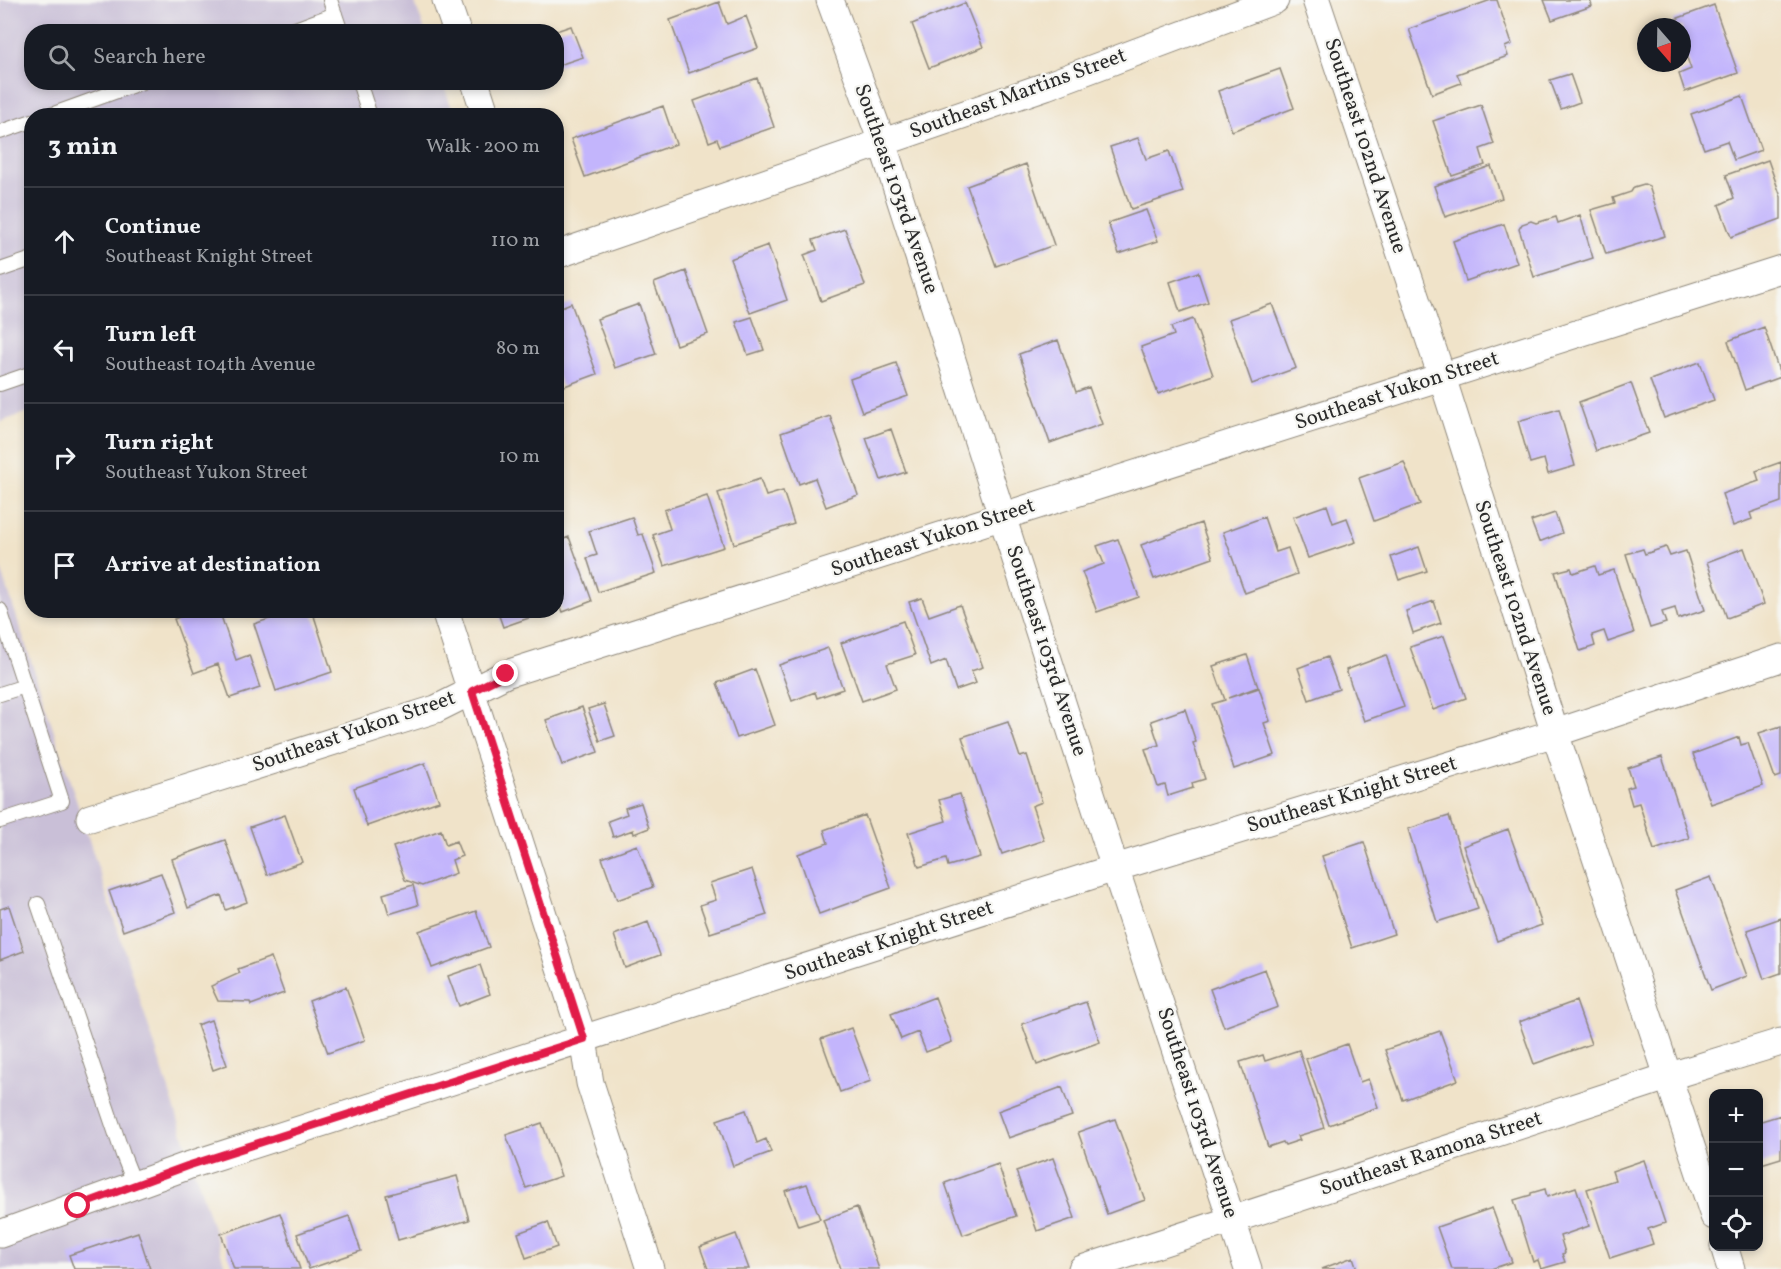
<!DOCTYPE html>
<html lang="en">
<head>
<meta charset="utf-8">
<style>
	body { margin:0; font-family:Vollkorn,serif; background:#242831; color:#f1f3f6 }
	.controls { position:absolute; right:18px; bottom:18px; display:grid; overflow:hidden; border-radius:12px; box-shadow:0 3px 9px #0003 }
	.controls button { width:54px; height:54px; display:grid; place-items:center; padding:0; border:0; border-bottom:2px solid #363941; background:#171b24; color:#f1f3f6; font:30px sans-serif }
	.compass { position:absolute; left:1637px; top:18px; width:54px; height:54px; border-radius:50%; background:#171b24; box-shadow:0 3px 9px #0003; rotate:160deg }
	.stop { position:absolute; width:18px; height:18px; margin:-14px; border:4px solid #e11d48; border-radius:50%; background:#fff }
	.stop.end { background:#e11d48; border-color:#fff; box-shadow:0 2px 6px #0008 }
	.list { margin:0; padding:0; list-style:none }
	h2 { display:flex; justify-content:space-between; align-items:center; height:78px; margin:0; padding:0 24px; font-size:26px }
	h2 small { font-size:20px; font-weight:400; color:#9ea1a6 }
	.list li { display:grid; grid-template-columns:39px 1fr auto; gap:18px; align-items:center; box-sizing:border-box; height:108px; padding:0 24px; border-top:2px solid #363941 }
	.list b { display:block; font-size:22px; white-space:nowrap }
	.list p { margin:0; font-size:20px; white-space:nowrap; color:#9ea1a6 }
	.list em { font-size:20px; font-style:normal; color:#9ea1a6 }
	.icon { flex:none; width:33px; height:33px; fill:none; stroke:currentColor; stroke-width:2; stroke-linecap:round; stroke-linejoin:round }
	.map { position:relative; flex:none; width:1781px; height:1269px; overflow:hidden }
	.search { position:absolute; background:#171b24; box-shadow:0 3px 9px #0003; left:24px; top:24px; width:540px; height:66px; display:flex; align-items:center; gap:15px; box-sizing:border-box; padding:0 21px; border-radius:24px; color:#9ea1a6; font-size:22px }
	.panel { position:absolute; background:#171b24; box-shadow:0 3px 9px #0003; left:24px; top:108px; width:540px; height:510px; border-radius:24px }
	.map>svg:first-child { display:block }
	.industrial { fill:#c9bfd7 }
	.building { fill:#c3b5fc }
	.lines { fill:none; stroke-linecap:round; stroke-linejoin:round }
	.service-casing { stroke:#8e877a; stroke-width:16 }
	.minor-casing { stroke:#8e877a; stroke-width:29 }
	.service { stroke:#fff; stroke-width:14 }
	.minor { stroke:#fff; stroke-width:27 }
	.route { stroke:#e11d48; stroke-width:8 }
	.labels { text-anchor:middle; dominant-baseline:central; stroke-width:4.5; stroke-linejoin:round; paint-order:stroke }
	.street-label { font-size:21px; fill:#2b2b2b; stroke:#f6f6f2 }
</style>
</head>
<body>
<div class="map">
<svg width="1781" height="1269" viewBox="0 0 1781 1269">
	<rect width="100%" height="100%" fill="#f6f6f2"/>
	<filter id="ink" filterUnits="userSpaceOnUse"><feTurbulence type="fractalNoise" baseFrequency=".0167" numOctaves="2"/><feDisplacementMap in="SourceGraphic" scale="12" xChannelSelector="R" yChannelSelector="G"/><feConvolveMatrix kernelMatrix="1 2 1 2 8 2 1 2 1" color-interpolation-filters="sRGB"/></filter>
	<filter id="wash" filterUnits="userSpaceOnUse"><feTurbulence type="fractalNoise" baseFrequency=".008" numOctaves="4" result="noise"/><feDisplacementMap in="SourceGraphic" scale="24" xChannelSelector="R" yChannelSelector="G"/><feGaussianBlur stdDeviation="1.35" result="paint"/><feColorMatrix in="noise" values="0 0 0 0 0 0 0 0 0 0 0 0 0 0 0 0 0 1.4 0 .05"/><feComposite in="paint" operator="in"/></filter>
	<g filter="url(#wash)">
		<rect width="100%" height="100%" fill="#f0e3c9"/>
		<path class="industrial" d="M0 0H414L425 31 32 32V82L443 83 454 115 32 116 31 411 0 422Z
			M0 566 82 818 226 1269H0Z"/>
		<g id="blocks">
			<path class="building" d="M1491 0H1497L1512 44 1505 47 1508 56 1457 74 1461 83 1432 94 1409 29Z
				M1544 0H1590L1592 6 1552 20Z
				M719 2 727 24 746 16 758 48 689 73 670 20Z
				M965 3 983 47 929 68 912 24Z
				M1714 5 1738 73 1685 92 1679 74 1691 69 1682 44V27H1676L1673 20Z
				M571 26 583 57 556 66V31Z
				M1280 69 1294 108 1232 131 1218 91Z
				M1570 74 1580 102 1561 109 1550 80Z
				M757 78 774 127 720 146 717 139 709 142 694 101Z
				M1742 96 1761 150 1734 160 1727 141 1704 149 1691 114Z
				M1481 105 1494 144 1480 149 1485 165 1452 176 1433 121Z
				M663 106 676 144 585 177 571 139Z
				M1138 138 1146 159 1169 151 1183 192 1131 209 1110 147Z
				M1768 160 1781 197V219L1731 237 1719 205 1734 198 1726 175Z
				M1026 164 1054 245 996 266 967 186Z
				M1491 166 1502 198 1445 217 1434 186Z
				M1644 184 1649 186 1665 236 1606 254 1591 210 1615 203 1613 198 1631 192 1634 187Z
				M1146 210 1158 241 1119 254 1108 223Z
				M1580 215 1593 258 1534 277 1519 229 1522 224 1531 221 1536 223 1556 217 1558 223Z
				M1504 224 1517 263 1466 281 1453 241Z
				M845 229 865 285 821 301 804 255 817 250 813 240Z
				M768 245 787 300 750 313 730 259Z
				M686 271 708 334 676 345 654 283Z
				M1198 272 1208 302 1180 312 1170 282Z
				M571 303 597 374 562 387 556 372V309Z
				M639 304 656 354 615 368 597 319Z
				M1272 304 1296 368 1252 384 1229 319Z
				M752 317 764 350 748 355 736 322Z
				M1193 319 1213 375 1158 394 1141 347 1174 335 1171 327Z
				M1764 327 1781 377 1745 390 1728 341Z
				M1058 340 1076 392 1089 387 1102 424 1050 443 1019 354Z
				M1700 362 1714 400 1664 418 1650 380Z
				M896 363 908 396 862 412 850 379Z
				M1631 383 1649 433 1596 451 1579 402Z
				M1559 409 1575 466 1548 474 1544 459 1530 463 1518 421Z
				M830 416 858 495 826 507 815 478 799 484 781 433Z
				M891 429 906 472 881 480 866 438Z
				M1404 462 1420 504 1374 521 1359 478Z
				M1781 462V502L1750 513 1752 519 1733 526 1722 494 1759 481 1756 471Z
				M760 479 766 496 783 491 794 524 734 544 718 493Z
				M707 496 724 547 664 566 653 535 670 529 664 510Z
				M1327 505 1333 523 1347 518 1356 542 1308 558 1293 517Z
				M1555 513 1562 533 1539 542 1531 521Z
				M632 517 638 535 643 534 656 573 598 592 587 558 597 555 589 531Z
				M1264 517 1276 552 1288 548 1297 574 1245 593 1223 532Z
				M1201 523 1213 558 1154 579 1141 545Z
				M569 537 592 601 563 612 556 595V542Z
				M1118 539 1139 597 1097 612 1082 572 1104 564 1097 546Z
				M1419 547 1427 571 1399 580 1391 557Z
				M1666 547 1670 556 1686 551 1705 610 1678 619 1675 608 1662 612 1666 623 1650 628 1626 554 1643 549 1645 554Z
				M1744 548 1764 604 1727 618 1707 562Z
				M1595 566 1598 575 1614 570 1634 633 1608 642 1604 631 1592 635 1595 646 1580 651 1555 572 1571 568 1573 573Z
				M922 598 929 616 960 605 983 667 971 671 976 683 956 690 946 660 931 666 909 602Z
				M1434 601 1441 623 1413 633 1406 611Z
				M198 610H219L236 660 249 655 260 688 230 698 218 664 194 673 174 619Z
				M296 610H312L332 672 276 691 254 624Z
				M497 610H542L543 613 503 627Z
				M903 621 915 655 887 664 896 689 862 701 841 643Z
				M1444 636 1466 698 1433 710 1410 647Z
				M828 648 843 689 817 698 815 692 792 701 779 665Z
				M1247 655 1258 687 1228 698 1259 688 1270 721 1264 723 1275 755 1234 769 1212 704 1225 700 1213 666Z
				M1386 655 1404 707 1364 721 1346 670Z
				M1327 657 1339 689 1309 700 1298 668Z
				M755 669 775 725 737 738 717 683Z
				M604 704 615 736 600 741 588 709Z
				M582 707 598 752 562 765 546 720Z
				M1185 709 1196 742 1193 743 1205 779 1192 783 1193 788 1168 796 1165 785 1158 787 1145 749 1159 745 1151 721Z
				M1008 722 1020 757 1027 755 1042 802 1032 806 1044 840 1002 854 962 737Z
				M1781 726V776L1775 778 1759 733Z
				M1739 737 1741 745 1748 743 1763 786 1711 804 1693 754Z
				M1662 757 1689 838 1654 850 1639 803 1632 805 1627 788 1634 786 1628 768Z
				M425 763 439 801 367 826 354 788Z
				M960 794 980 857 948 866 946 859 919 867 908 833 946 821 939 800Z
				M641 803 649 828 634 834 633 830 613 837 608 821 627 814 625 808Z
				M285 815 302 862 267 875 250 827Z
				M865 815 891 888 819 914 798 854 828 843 824 830Z
				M1449 816 1478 909 1437 922 1408 829Z
				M1508 829 1542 925 1497 941 1463 846Z
				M441 830 446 845 456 841 462 856 452 860 456 873 422 886 405 880 393 847Z
				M225 840 247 902 226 910 221 895 188 908 172 859Z
				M1364 842 1394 934 1352 948 1322 856Z
				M637 845 653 887 617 900 602 858Z
				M752 869 767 915 710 933 700 905 716 900 710 883Z
				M161 873 175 912 123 931 109 891Z
				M1711 877 1747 976 1711 990 1675 890Z
				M413 885 418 905 389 914 383 894Z
				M9 906 24 951 0 960V909Z
				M476 911 489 947 432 968 419 931Z
				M1781 918V973L1764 979 1747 930Z
				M648 922 660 955 625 968 614 935Z
				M271 957 284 993 251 1005 250 1002 218 1001 211 986 240 973 238 969Z
				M480 965 490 994 459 1006 448 976Z
				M1265 969 1278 1007 1224 1027 1210 989Z
				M346 987 365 1040 328 1053 309 1001Z
				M935 997 952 1042 926 1052 918 1032 901 1039 891 1014Z
				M1576 1001 1591 1044 1534 1064 1519 1022Z
				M1086 1002 1100 1042 1037 1065 1022 1024Z
				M211 1020 227 1065 213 1070 197 1025Z
				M851 1028 871 1081 840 1092 821 1039Z
				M1440 1031 1458 1080 1403 1100 1385 1050Z
				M1347 1044 1360 1082 1368 1079 1378 1107 1329 1125 1306 1059Z
				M1299 1050 1324 1128 1298 1136 1300 1140 1285 1145 1283 1142 1268 1147 1240 1062 1263 1055 1265 1061Z
				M1062 1087 1072 1116 1008 1138 998 1111Z
				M746 1110 757 1143 766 1139 771 1152 733 1166 717 1120Z
				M1781 1115V1158L1758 1165V1122Z
				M1115 1119 1145 1200 1107 1214 1078 1132Z
				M542 1123 561 1176 526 1188 506 1135Z
				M1053 1158 1075 1218 1037 1231 1016 1171Z
				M1644 1160 1665 1223 1648 1229 1653 1244 1610 1258 1587 1189 1615 1180 1612 1171Z
				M998 1164 1016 1216 963 1235 945 1183Z
				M457 1176 469 1220 398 1240 386 1195Z
				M807 1184 820 1219 798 1226 785 1191Z
				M1576 1187 1589 1226 1560 1236 1565 1253 1562 1254 1565 1262 1541 1269 1538 1260 1533 1262 1514 1200 1531 1195V1193L1545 1189 1547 1197Z
				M857 1207 879 1269H840L823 1220Z
				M1492 1208 1512 1262 1491 1269H1452L1437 1227Z
				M280 1213 300 1269H234L221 1234Z
				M349 1216 361 1251 309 1269 297 1234Z
				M548 1222 557 1247 526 1258 518 1233Z
				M138 1232 150 1269H74L69 1255Z
				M736 1234 749 1269H708L700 1247Z
				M1353 1257 1357 1269H1321Z"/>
		</g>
	</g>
	<g filter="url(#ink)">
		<use href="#blocks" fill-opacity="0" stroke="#8e877a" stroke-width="1.5"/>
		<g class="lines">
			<defs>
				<path id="service" d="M330 0 341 32
					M287 32 335 14
					M359 82 370 116
					M48 116 142 82
					M0 132 32 121
					M0 270 32 259
					M0 384 32 373
					M0 610 62 801 0 821
					M0 694 25 686
					M38 904 123 1155 135 1185"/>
				<path id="minor" d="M446 0 457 32
					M830 0 882 142 1115 868 1248 1269
					M1316 0 1442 377 1555 733 1714 1216
					M475 82 486 116
					M556 255 1046 86 1275 0
					M445 610 583 1039 590 1083 650 1269
					M90 818 436 709 506 674 1781 269
					M0 1234 187 1166 1115 868 1555 733 1781 658
					M1724 1246 1731 1269
					M1082 1269 1667 1077 1781 1042"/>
			</defs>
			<use href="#service" class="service-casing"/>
			<use href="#minor" class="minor-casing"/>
			<use href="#service" class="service"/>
			<use href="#minor" class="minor"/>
		</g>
	</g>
	<g class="lines" filter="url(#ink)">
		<path class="route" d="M78 1206 187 1166 584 1039 472 691 506 674"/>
	</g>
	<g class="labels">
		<g class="street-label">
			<text transform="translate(1018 94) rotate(-20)">Southeast Martins Street</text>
			<text transform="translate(1365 146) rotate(72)">Southeast 102nd Avenue</text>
			<text transform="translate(896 189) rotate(71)">Southeast 103rd Avenue</text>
			<text transform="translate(1397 391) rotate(-18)">Southeast Yukon Street</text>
			<text transform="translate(933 538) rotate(-18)">Southeast Yukon Street</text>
			<text transform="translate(1515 608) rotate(72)">Southeast 102nd Avenue</text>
			<text transform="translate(1046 651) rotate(72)">Southeast 103rd Avenue</text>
			<text transform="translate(354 732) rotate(-19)">Southeast Yukon Street</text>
			<text transform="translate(1352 795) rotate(-17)">Southeast Knight Street</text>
			<text transform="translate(889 941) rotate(-18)">Southeast Knight Street</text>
			<text transform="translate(1197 1113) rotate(72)">Southeast 103rd Avenue</text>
			<text transform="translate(1431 1154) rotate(-18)">Southeast Ramona Street</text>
		</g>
	</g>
</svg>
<div class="controls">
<button>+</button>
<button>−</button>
<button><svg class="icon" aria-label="locate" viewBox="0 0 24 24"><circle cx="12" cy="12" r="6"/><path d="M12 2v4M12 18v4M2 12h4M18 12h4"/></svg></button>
</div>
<svg class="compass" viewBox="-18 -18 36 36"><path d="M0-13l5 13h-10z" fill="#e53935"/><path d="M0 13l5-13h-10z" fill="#9ea1a6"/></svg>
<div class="stop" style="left:78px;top:1206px"></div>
<div class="stop end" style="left:506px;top:674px"></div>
<div class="search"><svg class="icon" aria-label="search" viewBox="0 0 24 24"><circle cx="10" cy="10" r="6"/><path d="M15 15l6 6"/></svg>Search here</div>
<section class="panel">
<h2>3 min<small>Walk · 200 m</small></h2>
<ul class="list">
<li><svg class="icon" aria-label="ahead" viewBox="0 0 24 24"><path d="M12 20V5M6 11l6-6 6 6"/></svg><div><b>Continue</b><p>Southeast Knight Street</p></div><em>110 m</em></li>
<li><svg class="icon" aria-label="left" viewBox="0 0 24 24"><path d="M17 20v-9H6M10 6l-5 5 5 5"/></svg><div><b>Turn left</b><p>Southeast 104th Avenue</p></div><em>80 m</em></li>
<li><svg class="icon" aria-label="right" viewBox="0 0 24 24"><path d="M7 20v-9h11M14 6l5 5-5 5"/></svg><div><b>Turn right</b><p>Southeast Yukon Street</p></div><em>10 m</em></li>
<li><svg class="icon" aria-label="arrive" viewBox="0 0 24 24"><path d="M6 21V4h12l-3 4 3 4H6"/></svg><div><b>Arrive at destination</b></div></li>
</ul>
</section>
</div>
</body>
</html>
